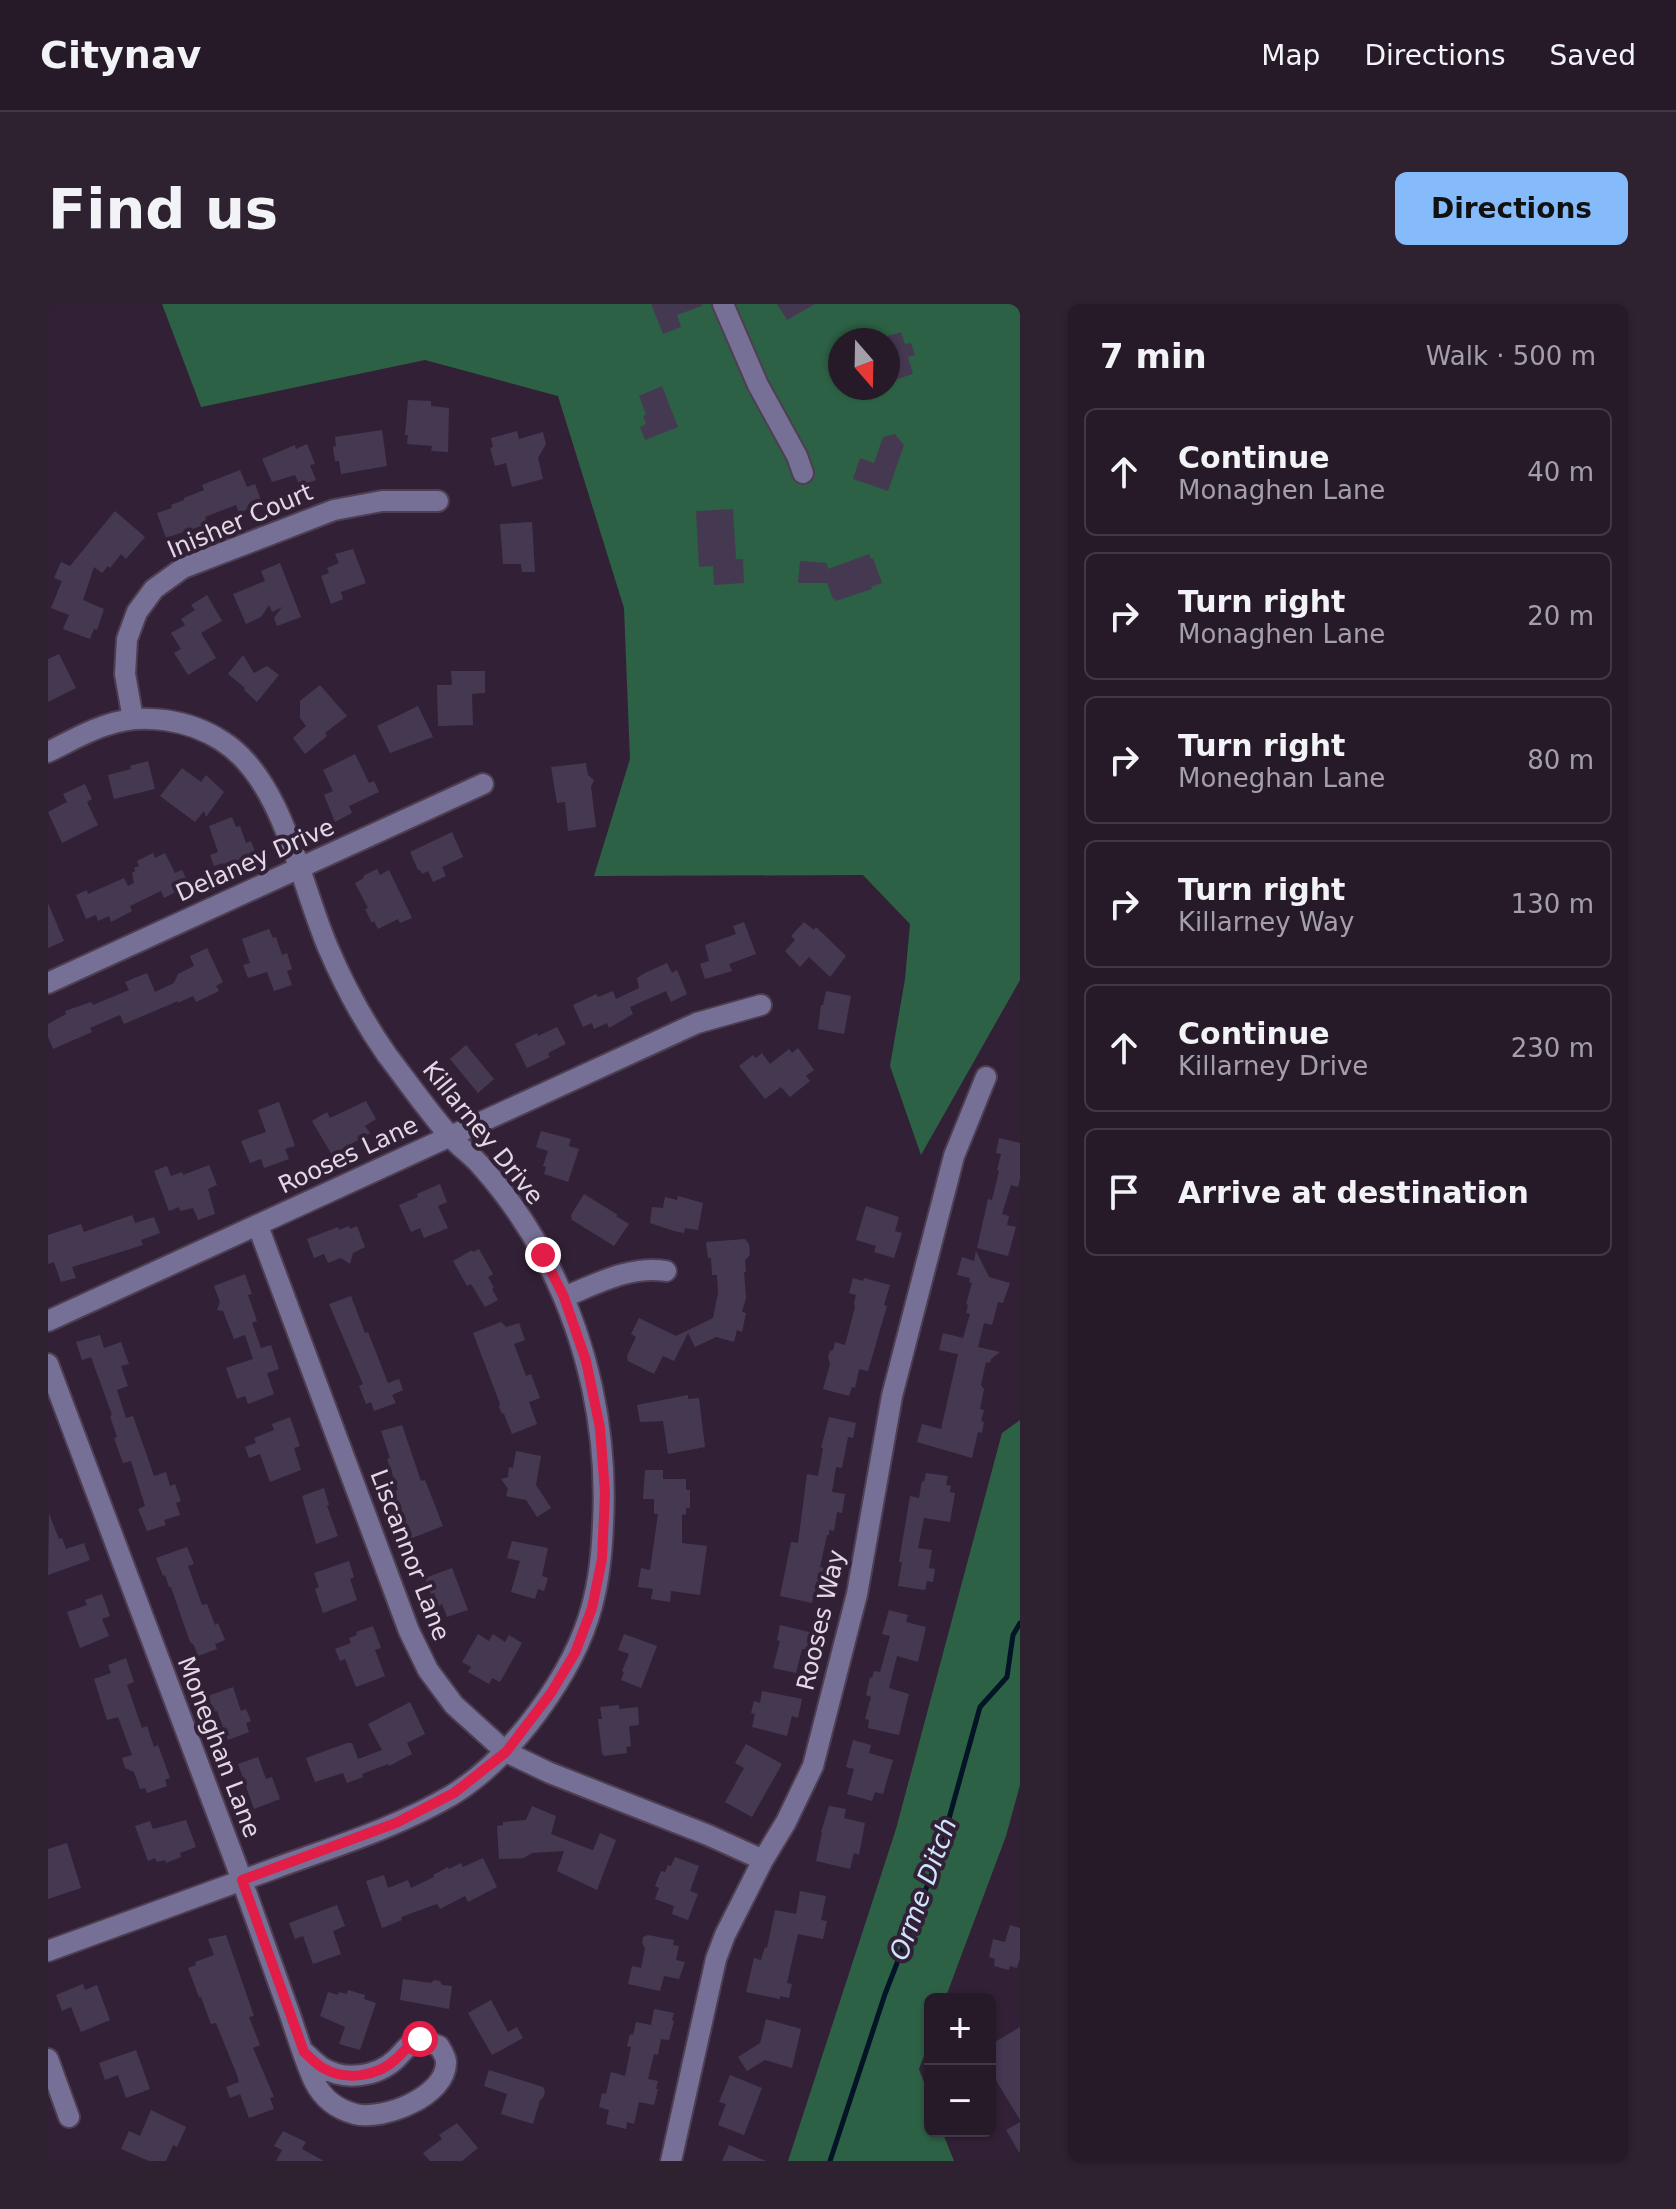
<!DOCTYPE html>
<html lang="en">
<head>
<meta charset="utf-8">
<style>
	body { margin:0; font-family:"DejaVu Sans",sans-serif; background:#2e2230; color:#f1f3f6 }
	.controls { position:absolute; right:24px; bottom:24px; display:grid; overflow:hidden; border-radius:12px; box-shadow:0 2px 6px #0004 }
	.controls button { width:72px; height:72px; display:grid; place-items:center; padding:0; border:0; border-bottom:2px solid #423845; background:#261928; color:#f1f3f6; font:40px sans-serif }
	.compass { position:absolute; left:780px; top:24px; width:72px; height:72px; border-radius:50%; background:#261928; box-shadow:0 2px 6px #0004; rotate:160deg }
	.stop { position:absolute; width:24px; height:24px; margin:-18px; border:6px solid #e11d48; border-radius:50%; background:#fff }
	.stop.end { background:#e11d48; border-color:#fff; box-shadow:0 2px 8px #0008 }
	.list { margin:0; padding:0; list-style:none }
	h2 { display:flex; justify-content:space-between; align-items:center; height:104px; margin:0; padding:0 32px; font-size:34px }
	h2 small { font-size:26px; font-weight:400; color:#a4a0a8 }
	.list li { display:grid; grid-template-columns:52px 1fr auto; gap:24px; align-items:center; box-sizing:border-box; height:128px; margin:0 16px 16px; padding:0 16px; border:2px solid #423845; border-radius:12px }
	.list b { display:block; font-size:30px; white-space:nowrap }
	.list p { margin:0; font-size:26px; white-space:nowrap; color:#a4a0a8 }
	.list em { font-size:26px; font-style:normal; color:#a4a0a8 }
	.icon { flex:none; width:44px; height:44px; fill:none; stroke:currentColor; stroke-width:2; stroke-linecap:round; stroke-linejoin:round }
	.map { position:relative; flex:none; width:972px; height:1857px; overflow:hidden; border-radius:12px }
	header { display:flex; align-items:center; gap:48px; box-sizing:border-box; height:112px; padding:0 40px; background:#261928; border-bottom:2px solid #423845 }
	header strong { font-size:38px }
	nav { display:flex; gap:44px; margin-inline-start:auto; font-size:28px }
	.intro { display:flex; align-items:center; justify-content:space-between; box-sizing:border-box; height:192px; padding:0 48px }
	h1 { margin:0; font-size:56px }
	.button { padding:20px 36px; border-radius:12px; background:#85bbfb; color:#111; font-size:28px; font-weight:700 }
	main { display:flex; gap:48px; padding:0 48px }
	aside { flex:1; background:#261928; border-radius:12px; box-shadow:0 2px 6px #0004 }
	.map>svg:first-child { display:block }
	.forest { fill:#2d6145; fill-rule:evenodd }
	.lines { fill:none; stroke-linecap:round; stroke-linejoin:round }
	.stream { stroke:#021425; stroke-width:5 }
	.building { fill:#453952 }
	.minor-casing { stroke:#4e3e52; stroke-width:24 }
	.minor { stroke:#767097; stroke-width:20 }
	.route { stroke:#e11d48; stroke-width:10 }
	.labels { text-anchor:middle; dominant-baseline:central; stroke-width:8; stroke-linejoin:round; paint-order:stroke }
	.street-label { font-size:24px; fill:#e3d8e6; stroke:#322136 }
	.water-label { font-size:26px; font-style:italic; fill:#cde5fd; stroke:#322136 }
</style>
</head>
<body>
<header>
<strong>Citynav</strong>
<nav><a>Map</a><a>Directions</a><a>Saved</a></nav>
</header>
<div class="intro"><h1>Find us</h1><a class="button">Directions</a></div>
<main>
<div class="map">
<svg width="972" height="1857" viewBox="0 0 972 1857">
	<rect width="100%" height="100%" fill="#322136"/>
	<path class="forest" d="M114 0H972V676L873 851 842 762 857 675 862 620 815 571 546 572 582 455 576 304 510 92 377 56 153 103ZM792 36H840V84H792Z
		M972 1116V1481L958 1532 897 1695H882V1736L871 1765 882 1794V1827H894L906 1857H740L848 1525 954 1129Z"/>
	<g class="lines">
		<path class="stream" d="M782 1857 837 1690 890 1554 932 1403 959 1373 965 1331 972 1319"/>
	</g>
	<path class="building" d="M603 0H654V2L629 11 633 23 615 30Z
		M729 0H767L739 16Z
		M853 28 857 40 863 39 867 51 860 53 865 70 840 78V32Z
		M614 82 630 123 597 136 592 123 598 120 595 112 598 110 591 92Z
		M360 96 383 97V102L401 104 400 148 383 147 384 142 359 140 360 131H357Z
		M334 126 339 162 293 170 291 157H287L285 143 288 142 287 133Z
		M469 127 471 135 495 128 498 140 490 154 495 175 464 183 458 159 447 162 442 144 445 143 443 134Z
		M847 130 856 141 840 187 805 175 812 154 826 159 835 133Z
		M259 140 267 160 262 161 268 176 252 182 247 171 224 178 214 155 247 141 248 145Z
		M192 166 199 183 207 180 214 199 191 209 188 201 157 213 159 220 118 234 109 209 124 204 123 201 136 196V194L156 186 154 181Z
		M685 205 688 255H695L696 279 666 281 665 262 651 263 648 207Z
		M67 207 97 233 78 255 73 250 62 264 60 262 54 269 46 263 35 296 56 305 49 326 46 325 42 335 15 325 21 311 3 304 14 277 6 274 13 258 22 262Z
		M484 218 487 268H474L473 260H455L452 220Z
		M305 245 318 279 293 288 295 295 283 300 273 272 281 269 279 264 291 259 287 250Z
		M821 250 823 255 825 254 834 279 823 283 824 285 788 297 786 294 785 295 779 279H750L752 257 779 259 780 265Z
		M232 259 253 313 229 322 226 314 234 303 224 308 221 301 213 313 198 320 185 290 217 277 213 267Z
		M159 291 174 317 153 329 168 354 140 371 126 349 133 345 123 329 137 321 133 315 147 306 143 301Z
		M11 350 28 384 0 398V355Z
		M195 351 206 369 219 362 231 371 209 398 196 386 197 384 180 370Z
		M403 367H437V389L424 390 425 421 390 422 389 381H404Z
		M272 381 299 412 277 429 279 432 257 450 245 434 258 422 252 414V397Z
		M370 402 385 433 342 449 329 422Z
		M307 450 321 479 326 477 331 488 301 502 304 509 287 518 276 491 285 487 275 466Z
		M100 457 107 485 66 495 60 471 83 465 82 462Z
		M538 459 540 471 546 476 543 483 548 523 520 527 517 498 509 499 503 463Z
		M134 464 153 478 158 471 176 488 158 513 156 507 147 518 112 492Z
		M37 480 44 495 39 498 50 521 14 539 0 508 19 498 15 490Z
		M184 513 188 523 192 522 198 539 203 537 209 553 178 564 175 559 166 562 162 551 170 548 161 522Z
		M404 528 415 553 394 563 398 572 385 578 380 567 374 570 372 566H370L362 548Z
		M105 549 107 554 117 549 127 569 134 566 141 581 116 594 113 587 82 602 84 607 63 618 61 612 50 617 48 611 38 615 28 591 39 586 40 590 76 574 80 582 86 579 84 569 87 567 86 564 91 562 89 557Z
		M329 565 332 571 341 566 364 614 352 619 350 615 330 625 326 617 324 619 317 605 320 604 307 579 316 574 315 572Z
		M0 599 16 637 0 644Z
		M696 618 708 650 681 660 684 667 657 675 652 660 661 657 657 641 688 630 685 622Z
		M756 618 766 626 768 623 798 652 782 673 761 653 752 663 737 647 747 636 743 632Z
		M221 625 225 634 228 633 234 651 239 649 244 665 239 667 244 681 226 687 219 668 200 674 195 661 202 659 194 635Z
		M159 644 175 678 168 682 171 687 148 698 145 692 130 699V697L76 720 72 711 42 724 44 728 5 745 0 733V720L18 710 17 707 43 698 45 701 81 686 77 678 99 669 107 688 126 679 130 670 146 662 142 652Z
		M619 659 624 669 629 666 639 690 623 698 618 687 582 703 585 710 561 724 559 719 546 725 544 719 535 723 525 701 548 690 550 693 565 687 568 695 591 684 589 674 595 670Z
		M778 687 803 692 796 730 770 725 773 701H775Z
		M509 723 518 740 502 748 500 750 502 753 479 764 467 740 489 729 490 732Z
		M418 741 446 775 430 789 402 755Z
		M750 744 766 766 758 772 762 777 742 793 733 783 717 795 691 762 705 751 708 754 714 749 722 760 741 745 744 749Z
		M318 797 328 815 317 822 322 829 284 851 264 817 279 808 282 814Z
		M231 798 247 842 237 845 241 855 216 864 213 855 202 859 193 837 218 828 210 806Z
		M493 827 523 835 521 842 531 845 520 878 496 870 498 863 495 862 500 847 488 843Z
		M951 834 972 839V875L970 883 963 881 954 910 961 912 959 921 968 923 960 952 929 944 940 895 944 896 951 867 949 866 953 850 948 849Z
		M161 861 169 881 160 885 167 910 150 916 145 904 132 907 131 903 121 907 106 867 119 862 123 872 134 868 135 871Z
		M392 880 399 898 390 902 400 924 376 934 372 924 363 928 351 901 370 893 369 890Z
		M536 890 570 911 568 912 581 920 566 942 524 916 523 911Z
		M630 892 655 899 650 926 637 924 636 929 626 927 602 919 604 903 615 904 617 893 629 896Z
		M818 902 851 913 847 927 854 929 846 954 826 948 828 942 808 936Z
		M84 911 87 919 106 913 112 929 93 936 95 941 24 963 28 974 13 978 6 958 0 960V931L33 920 36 928Z
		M301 922 302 925 309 922 317 943 305 949 302 960 293 954 280 959 276 950 266 954 259 935 290 923 291 926Z
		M697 935 701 940 702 951 697 956 698 968H696L698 994 694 1008 698 1009 694 1028 689 1026 686 1038 668 1033 647 1043 640 1029 626 1057 615 1052 606 1070 580 1057 579 1052 588 1033 583 1030 591 1014 628 1032 665 1014 670 989 669 971H664L663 954H660L658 938Z
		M431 945 445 970 440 973 446 984 444 985 450 996 437 1003 423 980 419 982 405 957 424 946 425 948Z
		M928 947 941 973 962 979 955 999 950 998 944 1021 936 1019 930 1043 952 1048 943 1055 942 1059 938 1058 933 1081 936 1085 932 1105 936 1106 933 1117 936 1118 934 1129 930 1128 924 1154 869 1138 874 1120 893 1125 910 1050 891 1046 895 1029 915 1034 922 1010 918 1009 920 1001 918 1000 924 979 921 978 922 974 909 971 914 953 926 957Z
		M197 970 204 990 200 991 209 1017 204 1019 213 1044 223 1041 231 1065 219 1069 226 1090 200 1100 197 1092 189 1095 178 1064 205 1055 197 1031 186 1035 175 1007 169 1006 172 998 166 982Z
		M805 974 815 977 816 974 842 981 836 1001 839 1002 820 1067 811 1065 807 1084 804 1083 801 1092 775 1085 782 1060 780 1053 782 1047 785 1046 787 1038 797 1041 807 1003 806 999 808 991 801 989Z
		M303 992 317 1029 320 1028 340 1079 351 1075 355 1086 344 1091 348 1099 326 1107 323 1098 318 1100 311 1082 315 1080 281 1000Z
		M453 1018 458 1023 471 1019 477 1036 466 1040 478 1072 483 1070 492 1094 481 1098 489 1120 464 1130 456 1110 453 1108 451 1103 452 1100 425 1029Z
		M52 1031 56 1044 73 1038 81 1060 73 1062 80 1082 69 1086 78 1114 85 1112 106 1172 118 1168 122 1182 127 1180 133 1197 128 1199 132 1211 116 1216 118 1221 99 1227 90 1205 97 1202 83 1157 75 1159 66 1134 69 1133 62 1112 64 1111 43 1053 34 1056 28 1038Z
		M640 1091V1095L651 1094 657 1143 620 1150 615 1117 592 1118 589 1101Z
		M242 1113 252 1142 246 1144 253 1166 222 1178 212 1150 201 1154 197 1143 208 1139 206 1134 226 1126 224 1120Z
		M781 1113 808 1119 805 1134 800 1133 794 1164 788 1163 784 1188 797 1190 794 1209 789 1208 786 1227 781 1226V1231H779L772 1263 785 1266 783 1284 773 1281 770 1296 765 1295 764 1299 732 1292 743 1238 750 1239 759 1170 770 1172 775 1144H773Z
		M354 1121 373 1177 377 1176 395 1222 359 1236 342 1189 350 1186 339 1155 342 1154 333 1127Z
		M468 1147 493 1152 488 1181 503 1204 489 1213 478 1196 458 1192 460 1185 453 1175 460 1173 461 1163 465 1164Z
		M597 1166H615V1175H638V1186H642V1204H638V1211L634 1210V1239L659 1242 652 1291 623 1287 622 1298 603 1295 605 1285 590 1283 593 1264 602 1266 610 1210H606V1195H595Z
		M878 1169 900 1172 898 1181 903 1182 902 1188 907 1189 902 1218 876 1214 870 1244 884 1246 881 1264 887 1265 885 1278 879 1277 877 1286 850 1282 854 1258H851L862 1192 871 1194 874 1177 876 1178Z
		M276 1184 281 1201 279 1202 290 1232 268 1240 254 1192Z
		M1 1210 11 1235 14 1234 18 1245 36 1239 42 1256 0 1271Z
		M464 1237 500 1244 494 1272 500 1274 496 1287 490 1285 487 1295 463 1288 472 1257 459 1254Z
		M139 1243 146 1260 140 1262 154 1301 159 1300 167 1321 170 1319 177 1336 167 1340 169 1345 150 1352 146 1341 142 1338 123 1283H121L117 1271 115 1272 108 1254Z
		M301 1257 306 1273 302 1275 309 1296 275 1309 267 1285 271 1283 266 1269Z
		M404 1264 420 1306 399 1313 394 1300 391 1302 386 1289 383 1290 377 1274Z
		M54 1290 62 1312 54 1315 61 1332 32 1344 19 1308 39 1301 37 1296Z
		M841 1306 860 1311 858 1318 878 1323 870 1358 849 1352 841 1384 861 1390 851 1431 820 1424 821 1416 817 1415 823 1393 818 1391 822 1373 824 1374 826 1367 832 1368 842 1332 834 1330Z
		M732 1321 765 1329 761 1346 754 1345 748 1369 725 1364 732 1337 729 1336Z
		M325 1322 333 1344 327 1346 337 1372 308 1383 297 1355 292 1357 287 1345 303 1339 301 1334 309 1331 308 1328Z
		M430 1330 441 1337 445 1330 457 1338 461 1331 474 1339 452 1378 444 1374 441 1380 420 1368 423 1363 414 1358Z
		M576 1330 609 1342 593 1384 573 1376 576 1368 574 1367 581 1350 570 1346Z
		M78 1354 86 1378 79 1381 94 1424 99 1422 106 1443 110 1441 122 1474 117 1476 119 1482 99 1489 97 1484 92 1485 86 1468 77 1464 74 1454 84 1451 70 1413 59 1416 46 1375 63 1369 60 1361Z
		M185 1383 193 1407 198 1405 203 1417 198 1419 201 1428 180 1436 169 1407 166 1408 160 1392Z
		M714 1387 754 1395 750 1414 744 1412 739 1432 704 1423 707 1410 703 1409 706 1397 712 1399Z
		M362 1398 377 1430 359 1439 364 1450 341 1462 340 1460 314 1470 315 1473 299 1479 295 1469 267 1478 258 1454 299 1439H304L310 1455 334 1446 320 1420Z
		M571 1401V1405L590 1403 591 1421 581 1422 583 1442 578 1443 579 1449 556 1452 554 1449 550 1415H554L552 1403Z
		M805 1436 823 1441 821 1449 845 1456 835 1490 827 1488 824 1497 799 1490 806 1465 798 1463Z
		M698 1440 734 1460 704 1513 677 1498 696 1464 687 1459Z
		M210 1453 218 1475 224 1473 232 1495 206 1505 190 1460Z
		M484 1502 508 1512 503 1530 544 1546H545L552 1529 568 1536 549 1586 509 1567 516 1547 484 1549 476 1554 451 1555 449 1522 455 1521V1518L478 1516Z
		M781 1502 798 1505 796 1514 817 1519 811 1551 806 1549 802 1565 768 1557 774 1528H773Z
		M138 1516 148 1543 132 1549 133 1553 118 1559 117 1556 109 1558 107 1554 100 1557 87 1522 102 1517 105 1525Z
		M19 1539 33 1584 0 1595V1545Z
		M627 1553 651 1562 642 1587 650 1590 640 1616 624 1610 626 1602 607 1595 611 1584 607 1582 613 1567 617 1568 620 1561 623 1562Z
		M435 1554 449 1583 420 1598 417 1592 392 1605 389 1600 353 1613 354 1616 334 1624 318 1577 336 1571 340 1584 360 1576 363 1584 386 1573 385 1571 400 1563 401 1565 413 1559 415 1563Z
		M752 1587 778 1592 773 1616 779 1617 775 1635 750 1630 739 1679 744 1680 741 1694 732 1692V1695L698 1688 706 1654 713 1656 717 1643 719 1644 727 1606 748 1610Z
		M289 1601 297 1622 285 1627 293 1650 265 1660 255 1632 247 1635 241 1619Z
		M962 1621 972 1624V1654L969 1664 962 1662 961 1666 946 1662 947 1655 941 1653 945 1635 957 1638Z
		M178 1631 206 1712 201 1713 212 1741 205 1744 226 1793 222 1794 226 1805 201 1814 192 1790 182 1794 178 1783 191 1778 189 1771 168 1719 163 1720 153 1693H151L140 1664 148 1661 147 1658 166 1651 160 1635Z
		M600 1631 626 1636 625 1641 631 1642 628 1656 637 1658 631 1675 616 1672 612 1687 580 1680 584 1662 593 1664 597 1644 594 1639 595 1633Z
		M355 1675 383 1679 386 1676 392 1677 394 1681 404 1682 401 1705 352 1696Z
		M35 1680 37 1686 49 1681 62 1716 33 1728 23 1703 14 1707 8 1691Z
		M300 1686 317 1691 316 1695 328 1699 312 1746 291 1740 297 1723 272 1712 280 1688 290 1691 291 1688 299 1690Z
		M443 1696 460 1728 469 1723 475 1734 444 1751 420 1709Z
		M606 1705 626 1709 624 1716 626 1717 621 1736 613 1735 610 1751 606 1750 600 1775 610 1777 608 1785H610L606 1801 591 1798 586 1820 579 1818 578 1825 558 1820 561 1806 551 1803 554 1789 558 1790 563 1768 577 1772 583 1743 579 1742 582 1730 585 1731 588 1718 603 1721Z
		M718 1715 753 1725 744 1764 717 1756 699 1767 690 1753 712 1739Z
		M972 1723V1816L946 1773 942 1776V1741Z
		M88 1746 102 1785 78 1794 70 1771 57 1776 51 1759Z
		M441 1766 495 1783 497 1787 495 1794 492 1796 485 1820 453 1810 459 1790 436 1782Z
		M682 1771 714 1784 696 1831 670 1821 678 1800 671 1798Z
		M103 1806 138 1823 129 1843 125 1841 118 1857H101L73 1845 81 1827 92 1832Z
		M972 1818V1850L958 1826Z
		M409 1819 430 1844 414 1857H382L375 1849 394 1835 391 1831Z
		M235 1827 258 1838 254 1845 276 1857H228L234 1846 226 1842Z
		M681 1841 718 1857H674Z"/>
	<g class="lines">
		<defs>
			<path id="minor" d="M675 0 710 81 749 152 755 169
				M85 415 77 370 79 335 89 308 106 285 135 264 286 206 334 197H390
				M0 448C19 439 39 427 59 421 95 408 142 416 174 437 235 475 253 582 281 646 297 683 316 718 339 751 359 777 379 806 401 831 411 843 424 851 434 863 458 890 480 922 497 954 540 1036 560 1128 555 1220 554 1248 551 1276 544 1302 526 1370 464 1454 404 1491 348 1524 285 1543 225 1565 150 1592 75 1620 0 1647
				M0 679 435 480
				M210 922 361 1327 380 1366 406 1401 458 1448 502 1469 660 1531 715 1556
				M516 993C548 980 583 961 618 967
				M0 1017 649 719 713 701
				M0 1060C63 1226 125 1393 188 1560 206 1609 223 1659 241 1708 249 1731 256 1755 266 1777 275 1795 288 1805 307 1810 335 1817 399 1792 398 1758 398 1753 394 1747 391 1742L372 1735C359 1741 357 1746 348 1755 329 1773 297 1777 275 1764 268 1760 262 1753 256 1748
				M0 1755 21 1813
				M623 1857 668 1655 677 1631 715 1556 738 1518 765 1462 809 1290 844 1092 906 852 938 773"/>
		</defs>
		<use href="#minor" class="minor-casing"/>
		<use href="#minor" class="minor"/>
	</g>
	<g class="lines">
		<path class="route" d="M372 1735C359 1741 358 1746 348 1755 329 1773 297 1777 275 1764 268 1760 262 1753 256 1748L194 1576 348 1519 406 1489 458 1448 503 1389 527 1349 544 1304 554 1255 557 1189 552 1124 538 1057 516 993 495 951"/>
	</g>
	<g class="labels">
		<g class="street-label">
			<text transform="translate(192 217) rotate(-23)">Inisher Court</text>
			<text transform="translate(207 556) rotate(-24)">Delaney Drive</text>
			<text transform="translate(435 829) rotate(51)">Killarney Drive</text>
			<text transform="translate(300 851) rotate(-25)">Rooses Lane</text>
			<text transform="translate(362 1251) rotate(69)">Liscannor Lane</text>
			<text transform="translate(773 1316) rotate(-77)">Rooses Way</text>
			<text transform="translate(171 1443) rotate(69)">Moneghan Lane</text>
		</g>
		<g class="water-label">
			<text transform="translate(875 1585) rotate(-70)">Orme Ditch</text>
		</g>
	</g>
</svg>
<div class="controls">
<button>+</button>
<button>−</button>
</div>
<svg class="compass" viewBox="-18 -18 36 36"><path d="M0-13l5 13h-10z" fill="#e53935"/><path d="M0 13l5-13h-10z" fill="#a4a0a8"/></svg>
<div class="stop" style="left:372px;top:1735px"></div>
<div class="stop end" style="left:495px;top:951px"></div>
</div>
<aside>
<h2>7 min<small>Walk · 500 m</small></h2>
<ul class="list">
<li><svg class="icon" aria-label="ahead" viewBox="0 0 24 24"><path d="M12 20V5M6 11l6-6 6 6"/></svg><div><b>Continue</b><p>Monaghen Lane</p></div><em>40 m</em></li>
<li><svg class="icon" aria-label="right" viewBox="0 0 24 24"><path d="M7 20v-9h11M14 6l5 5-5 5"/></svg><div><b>Turn right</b><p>Monaghen Lane</p></div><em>20 m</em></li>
<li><svg class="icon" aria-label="right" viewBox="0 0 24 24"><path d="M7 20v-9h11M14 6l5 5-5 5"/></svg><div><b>Turn right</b><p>Moneghan Lane</p></div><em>80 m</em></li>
<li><svg class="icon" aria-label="right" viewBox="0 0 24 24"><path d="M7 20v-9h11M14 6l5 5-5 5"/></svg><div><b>Turn right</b><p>Killarney Way</p></div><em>130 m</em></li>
<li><svg class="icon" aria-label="ahead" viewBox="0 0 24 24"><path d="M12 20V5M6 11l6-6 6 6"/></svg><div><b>Continue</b><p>Killarney Drive</p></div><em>230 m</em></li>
<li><svg class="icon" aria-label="arrive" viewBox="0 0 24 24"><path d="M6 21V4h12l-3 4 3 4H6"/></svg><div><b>Arrive at destination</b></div></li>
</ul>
</aside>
</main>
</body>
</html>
